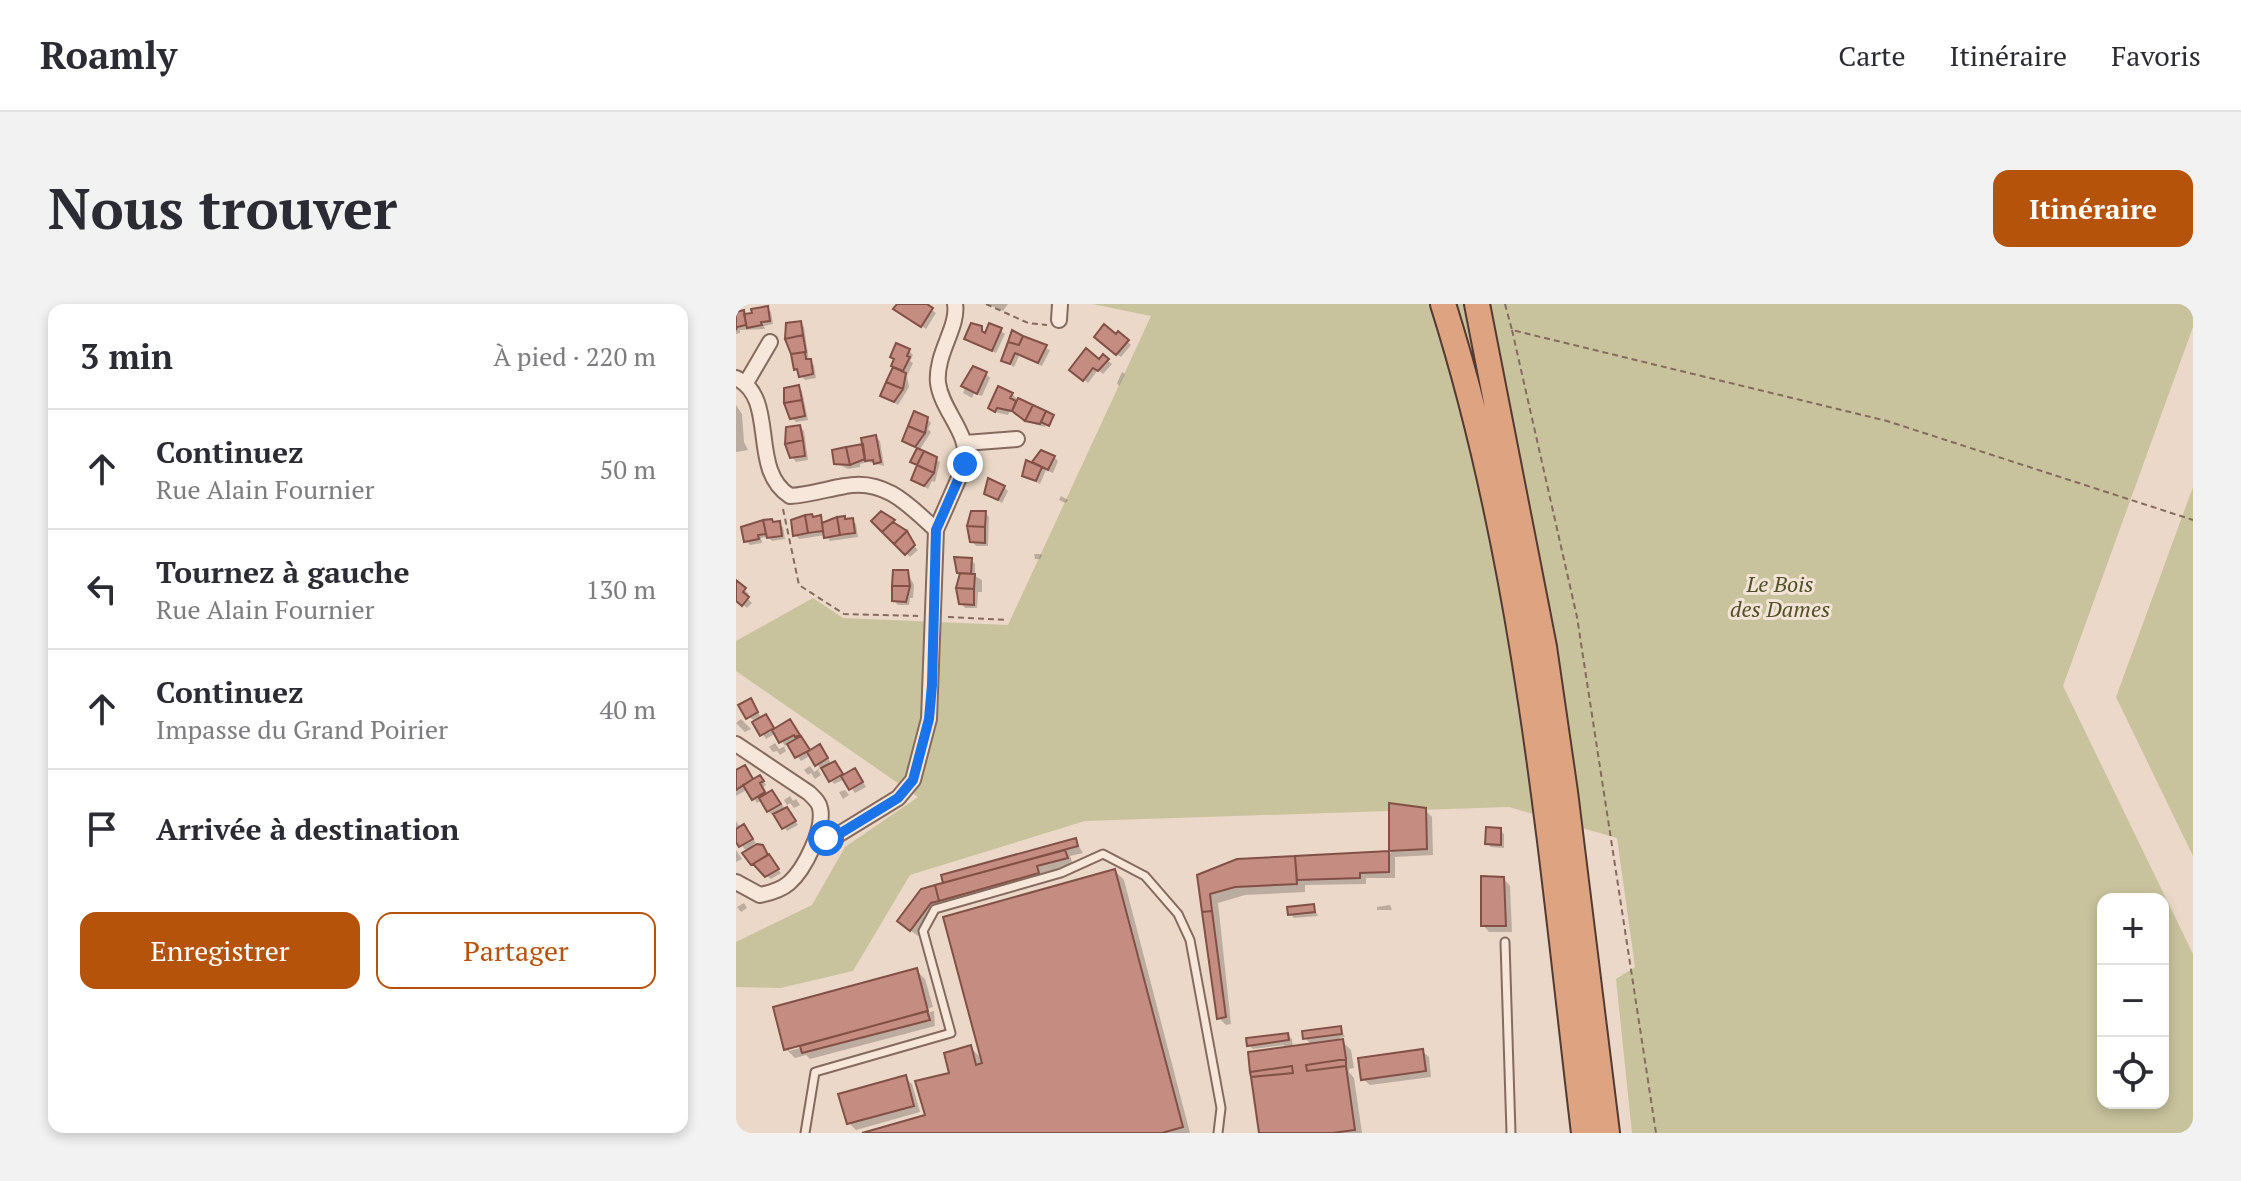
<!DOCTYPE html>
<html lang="fr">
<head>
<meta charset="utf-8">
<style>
	body { margin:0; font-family:"PT Serif",serif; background:#f2f2f3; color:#2b2b33 }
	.controls { position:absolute; right:24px; bottom:24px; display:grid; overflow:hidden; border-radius:16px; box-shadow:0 4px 12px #0003 }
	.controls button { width:72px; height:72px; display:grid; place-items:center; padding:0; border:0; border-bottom:2px solid #e1e1e2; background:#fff; color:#2b2b33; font:40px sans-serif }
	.stop { position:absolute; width:24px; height:24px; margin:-18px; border:6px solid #1a73e8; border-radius:50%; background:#fff }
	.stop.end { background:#1a73e8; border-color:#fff; box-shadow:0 2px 8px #0008 }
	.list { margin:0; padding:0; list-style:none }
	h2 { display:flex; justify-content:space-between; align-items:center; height:104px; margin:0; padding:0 32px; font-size:34px }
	h2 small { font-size:26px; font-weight:400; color:#7c7c81 }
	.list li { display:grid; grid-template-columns:52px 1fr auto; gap:24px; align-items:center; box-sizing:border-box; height:120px; padding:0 32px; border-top:2px solid #e1e1e2 }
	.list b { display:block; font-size:30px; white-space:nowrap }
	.list p { margin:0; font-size:26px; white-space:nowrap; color:#7c7c81 }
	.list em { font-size:26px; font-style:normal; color:#7c7c81 }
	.actions { display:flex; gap:16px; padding:24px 32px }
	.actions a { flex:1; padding:18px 0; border:2px solid #b45309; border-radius:16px; text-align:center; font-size:28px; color:#b45309 }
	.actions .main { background:#b45309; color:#fff }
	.icon { flex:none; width:44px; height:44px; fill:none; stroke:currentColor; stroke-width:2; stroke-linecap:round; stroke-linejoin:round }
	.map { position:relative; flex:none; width:1457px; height:829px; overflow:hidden; border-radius:16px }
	header { display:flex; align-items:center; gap:48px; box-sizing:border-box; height:112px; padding:0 40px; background:#fff; border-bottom:2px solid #e1e1e2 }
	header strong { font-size:38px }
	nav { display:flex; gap:44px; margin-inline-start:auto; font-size:28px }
	.intro { display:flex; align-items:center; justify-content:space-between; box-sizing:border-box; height:192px; padding:0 48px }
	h1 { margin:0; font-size:56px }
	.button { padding:20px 36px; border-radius:16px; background:#b45309; color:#fff; font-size:28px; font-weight:700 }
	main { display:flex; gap:48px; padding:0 48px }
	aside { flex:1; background:#fff; border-radius:16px; box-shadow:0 4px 12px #0003 }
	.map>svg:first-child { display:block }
	.green { fill:#c8c39d; fill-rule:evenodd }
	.shadow { fill:#0003 }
	.building { fill:#c58d81; stroke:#825046; stroke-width:2 }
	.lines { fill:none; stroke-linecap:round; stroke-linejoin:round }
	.service-casing { stroke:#856a5e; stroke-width:11 }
	.minor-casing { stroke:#856a5e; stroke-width:18 }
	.trunk-casing { stroke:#533a32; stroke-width:28 }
	.path { stroke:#856a5e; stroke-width:2; stroke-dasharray:6 4; stroke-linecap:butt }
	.service { stroke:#f6e7da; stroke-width:7 }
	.minor { stroke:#f6e7da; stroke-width:14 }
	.trunk { stroke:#dea482; stroke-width:24 }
	.route { stroke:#1a73e8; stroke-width:10 }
	.labels { text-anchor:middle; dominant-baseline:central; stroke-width:6; stroke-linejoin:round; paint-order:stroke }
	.park-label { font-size:22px; font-style:italic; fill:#515129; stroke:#f3e4d7 }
</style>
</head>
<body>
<header>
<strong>Roamly</strong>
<nav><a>Carte</a><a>Itinéraire</a><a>Favoris</a></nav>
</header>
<div class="intro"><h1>Nous trouver</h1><a class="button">Itinéraire</a></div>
<main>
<aside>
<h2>3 min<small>À pied · 220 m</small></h2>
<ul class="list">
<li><svg class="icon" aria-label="ahead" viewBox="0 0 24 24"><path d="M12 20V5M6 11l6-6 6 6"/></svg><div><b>Continuez</b><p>Rue Alain Fournier</p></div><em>50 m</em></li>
<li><svg class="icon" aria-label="left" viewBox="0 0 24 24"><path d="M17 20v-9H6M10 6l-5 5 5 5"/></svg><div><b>Tournez à gauche</b><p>Rue Alain Fournier</p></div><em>130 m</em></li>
<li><svg class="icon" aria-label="ahead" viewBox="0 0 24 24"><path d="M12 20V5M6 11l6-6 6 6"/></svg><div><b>Continuez</b><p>Impasse du Grand Poirier</p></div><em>40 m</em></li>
<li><svg class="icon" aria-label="arrive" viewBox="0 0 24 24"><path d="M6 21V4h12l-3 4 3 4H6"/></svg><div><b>Arrivée à destination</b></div></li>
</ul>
<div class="actions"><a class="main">Enregistrer</a><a>Partager</a></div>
</aside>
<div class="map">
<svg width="1457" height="829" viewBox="0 0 1457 829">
	<rect width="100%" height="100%" fill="#ebd8c8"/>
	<path class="green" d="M356 0H1457V23L1327 382 1457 650V829H896L880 675 899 663 881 534 773 503 349 517 174 571 117 667 44 684 0 683V638L76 601 109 543 182 493 0 367V337L77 294 107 314 272 321 415 12ZM1367 595H1427V799H1367Z
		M1457 183V552L1380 393Z"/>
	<path class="shadow" d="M163 0H188L200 9 190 25 164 9Z
		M251 0H272L267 7Z
		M31 4 35 8 37 20 28 22 29 25 4 26V29L0 30V10L7 8 11 12Z
		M64 19 68 23 73 57 78 61 80 74 69 76 59 65Z
		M245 24 251 30 264 26 269 30 260 49 230 34Z
		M383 30 395 41 385 53 364 36Z
		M286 34 314 46 306 62 283 52 278 63 268 57Z
		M173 47 177 51 174 57 177 59 171 72 173 83 162 101 147 92 159 63Z
		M367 53 376 60 367 70 362 66 352 79 340 69Z
		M386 68 389 70 383 82 381 79Z
		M250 70 254 74 246 92 238 89 236 94 227 89 229 84Z
		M62 83 66 87 72 116 60 118 56 114Z
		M276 90 281 95 317 112 315 122 310 120 309 123 288 117 285 112 274 107 272 111 258 108 255 104Z
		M0 101 6 110 8 138 12 146 0 148Z
		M191 115 195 119 192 125 195 128 183 147 204 158 199 178 196 177 192 185 177 176 184 162 182 145 168 137Z
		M64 123 68 127 72 156 60 158 56 153Z
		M140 133 144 137 148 162 133 158 124 160V163L112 165 100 159Z
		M318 153 322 157 317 169 310 166 304 180 289 171 300 154Z
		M268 183 272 187 266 199 250 189Z
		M325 192 332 196 330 199 323 196Z
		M249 209 253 213 252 242H240L236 237Z
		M84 213 89 220 108 214 111 217 116 216 120 220 122 233 94 237 90 231 63 235 59 231 78 214Z
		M35 217 47 223 49 235 36 237 32 233 25 234 26 239 14 241 10 237 15 220Z
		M138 217H157L163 226 165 224 179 238 176 240 182 246 174 253Z
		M298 250H305L306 251 304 255H299Z
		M220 255 235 256 239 260V272L246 276V288H242L241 304H229L225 299V272L219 268Z
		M171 268 178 281 177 294H174L173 301H162L158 297Z
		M0 278 13 290 10 293 16 299 11 304 0 295Z
		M18 401 26 415 34 417 39 426 58 421 74 448 88 447 96 461 103 463 108 472 122 470 130 483 119 489 109 475 98 480 87 463 82 466 85 471 79 475 75 469 72 471 68 466 74 462 78 468 84 464 75 451 65 457 53 440 48 442 50 447 44 451 41 447 37 448 33 443 39 439 43 445 49 442 40 429 30 435 18 416 12 413Z
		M5 415 15 425 9 428 0 419Z
		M9 464 18 477 24 474 28 478 30 481 26 484 31 491 36 488 62 521 51 527 39 509 36 511 32 507 26 496 21 499 12 485 0 492V469Z
		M109 486 113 491 107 495 103 488Z
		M54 492 57 497 60 495 64 501 58 504 54 499 51 501 48 496Z
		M655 502 689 506 696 513 697 551 659 553V574H630V580L569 581V588L509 591 482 599 495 720 490 721 483 714 463 572 502 557 655 549Z
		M0 517 5 525 12 527 20 539 17 541 28 547 45 569 35 575 16 560 11 548 0 534Z
		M764 526 768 530V544L755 543 751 539Z
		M339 536 347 549 334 552 337 561 306 569 308 576 201 605 182 632 170 623 186 586Z
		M0 546 6 555 0 558Z
		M379 567 388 576 454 829H133L191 812 215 770 235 744 248 757Z
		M768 575 774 582 776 628H753L747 621Z
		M8 599 11 604 5 608 1 603Z
		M654 601 656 606H641V603Z
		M577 602 582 612 558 614 554 610Z
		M180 666 189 675 197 703 53 743V747L198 707 199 722 74 755 70 751 59 754 50 745 39 704Z
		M604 724 609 733 603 734 615 746 618 764 613 765V768L618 774 626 829H525L548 741 517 745 513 741 552 731 556 735 557 744 576 741 569 734Z
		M686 747 693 753 695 773 634 781 627 775Z
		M169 774 176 780 184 808 120 826 113 819Z"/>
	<path class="building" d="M161 0H191L197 4 185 23 157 5Z
		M32 2 34 17 25 18 26 21 11 24 8 10 16 9 15 5Z
		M8 6 10 21 1 23 0 26V8Z
		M65 17 67 31 49 35 50 19Z
		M235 19 246 22V27L249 29 253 19 266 24 256 47 228 35Z
		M368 20 380 30 382 27 393 36 380 51 358 33Z
		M276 26 287 32 283 41 272 38Z
		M67 31 70 48 55 50 49 35Z
		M287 32 311 41 302 59 279 49 274 60 265 57 272 38 283 41Z
		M160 39 174 45 171 52 174 53 167 67 155 62 158 55 154 53Z
		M350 44 363 55 367 50 373 55 362 67 357 64 347 77 333 66Z
		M69 48 70 55H75L77 70 63 73 61 65 58 66 55 50Z
		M237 62 251 68 241 90 225 82Z
		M157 63 170 69 167 85 150 78Z
		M150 78 167 85 158 98 144 92Z
		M63 81 66 96 48 99V84Z
		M262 82 277 89 274 94 280 97 276 107 261 104 259 108 252 104Z
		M282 94 297 101 289 117 276 107Z
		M66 96 69 112 54 115 48 99Z
		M297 101 310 107 304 120 289 117Z
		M178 107 192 113 189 129 172 122Z
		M310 107 318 111 313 122 305 118Z
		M64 121 67 136 49 140 50 123Z
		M172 122 189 129 179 143 166 137Z
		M140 131 145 158 138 160 137 156 129 157 125 134Z
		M67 136 69 152 54 154 49 140Z
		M127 140 129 155 114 161 110 143Z
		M110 143 114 161 98 160 96 146Z
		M181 144 188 147 181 161 174 158Z
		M305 146 319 152 312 166 296 158Z
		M188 147 201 153 198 169 181 161Z
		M290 156 306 163 300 177 286 172Z
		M181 161 198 169 188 182 175 176Z
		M252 174 269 182 262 196 248 190Z
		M145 207 159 216 146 228 135 217Z
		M235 207H250L249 223 231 222Z
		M76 210 77 213 85 211 87 227 72 229 69 211Z
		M69 211 72 229 57 232 55 216Z
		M109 212V215L117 214 119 229 104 231 101 213Z
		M101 213 104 231 88 234 86 219Z
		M36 215 37 218 44 217 46 232 31 234 27 216Z
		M27 216 30 230 22 231 23 235 8 238 5 223Z
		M157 218 171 227 158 240 146 228Z
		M231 222 249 223V239L234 238Z
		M171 227 179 241 169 251 158 240Z
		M218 253 236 254 235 270 221 269Z
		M157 266H172L174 282H156Z
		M224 269 239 270 238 285 220 284Z
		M0 276 10 284 7 288 13 293 6 302 0 297Z
		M156 282H174L170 298 156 297Z
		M220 284 238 285V301L223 300Z
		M15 394 22 408 10 415 2 401Z
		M30 410 38 424 24 432 16 418Z
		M54 415 64 431 59 433 58 431 43 439 36 426Z
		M65 432 74 446 59 454 51 440Z
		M84 440 92 454 79 462 71 448Z
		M99 457 107 470 93 478 85 464Z
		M9 461 17 475 0 486V466Z
		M119 464 127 478 113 486 105 472Z
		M24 471 28 477 24 479 29 488 16 496 7 481Z
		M36 486 45 500 31 508 23 494Z
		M653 499 690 504 691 545 653 547Z
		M51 503 60 517 46 525 37 510Z
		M8 520 17 535 3 543 0 538V525Z
		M750 523 765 524V541L749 540Z
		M340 534 342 542 207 579 205 571Z
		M21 540 27 541 32 551 15 561 6 549Z
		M329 546 332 554 301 562 303 569 203 597 199 581Z
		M653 547V568L624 569V574L561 576 559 552Z
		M33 550 43 565 29 573 17 560Z
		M559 552 561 580 499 583 474 590 476 607 466 608 461 571 501 555Z
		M379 565 447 823 426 829H126L189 811 179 777 213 769 208 749 235 741 240 761 246 759 207 613Z
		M745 572 768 573 770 622H745Z
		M199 581 203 597 195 599 174 627 161 617 185 585Z
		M578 600 579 608 552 611 551 603Z
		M476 607 490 713 481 715 466 608Z
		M181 664 192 707 48 746 37 703Z
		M191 707 194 716 66 749 64 742Z
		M605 722 606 730 567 735 566 727Z
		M552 729 553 736 511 742 510 734Z
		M607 735 610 755 570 761 571 767 610 762 619 826 596 829H523L515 773 557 769 556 762 514 768 512 748Z
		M687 745 690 767 625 776 622 754Z
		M610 755V762L571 767 570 761Z
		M556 762 557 769 515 773 514 768Z
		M170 771 178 802 111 820 102 790Z"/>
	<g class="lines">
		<defs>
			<path id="service" d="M769 638 775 829
				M69 829 79 768 215 729 187 627 199 605 325 569 367 550 409 572 442 610 454 636 485 804 482 829"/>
			<path id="minor" d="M323 16 324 0
				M0 74C43 94 12 166 54 192 73 191 91 185 109 182 149 174 174 202 200 226L193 415 177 476 162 494 100 532 81 533
				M10 79 34 38
				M229 139 281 135
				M200 226 229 160C235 130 206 108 202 79 199 50 223 23 219 0
				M0 440 73 489C78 494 83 498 84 504 89 525 68 566 53 579 45 586 34 589 24 591L0 578"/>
			<path id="trunk" d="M707 0C792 269 815 551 848 829
				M741 0 808 343 829 488 871 829"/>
		</defs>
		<use href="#service" class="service-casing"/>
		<use href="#minor" class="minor-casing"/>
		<use href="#trunk" class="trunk-casing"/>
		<path class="path" d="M250 0 292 19 311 21
			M769 0 776 26 1151 117 1457 216
			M776 26 841 313 920 829
			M47 205 63 281 108 310 182 312
			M212 313 271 316"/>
		<use href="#service" class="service"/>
		<use href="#minor" class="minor"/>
		<use href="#trunk" class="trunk"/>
	</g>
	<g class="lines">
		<path class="route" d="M90 534 100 532 162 494 177 476 193 415 196 381 200 226 229 160"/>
	</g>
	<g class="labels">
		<g class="park-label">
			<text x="1044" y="279">Le Bois<tspan x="1044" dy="25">des Dames</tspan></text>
		</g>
	</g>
</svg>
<div class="controls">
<button>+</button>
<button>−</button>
<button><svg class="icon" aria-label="locate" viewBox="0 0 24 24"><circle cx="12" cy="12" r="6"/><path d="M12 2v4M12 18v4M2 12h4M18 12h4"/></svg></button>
</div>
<div class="stop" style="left:90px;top:534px"></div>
<div class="stop end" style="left:229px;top:160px"></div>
</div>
</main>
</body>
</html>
